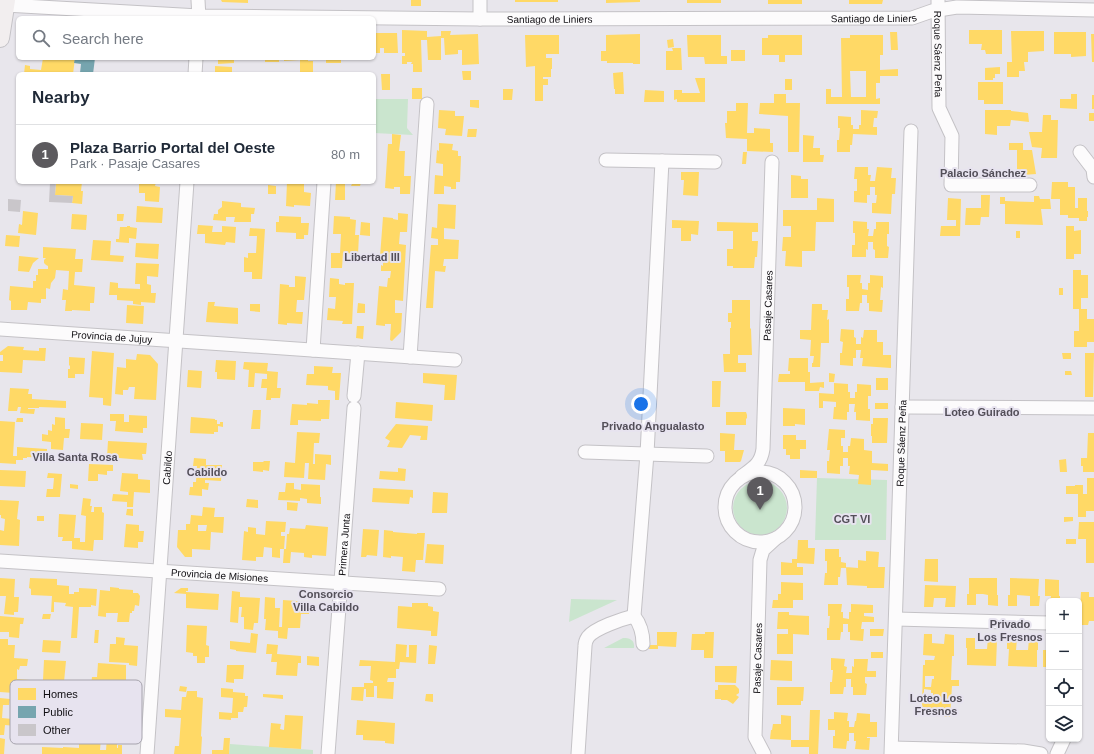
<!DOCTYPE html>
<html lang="en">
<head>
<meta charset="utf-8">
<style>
	body { margin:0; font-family:Arial,sans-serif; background:#f2f2f3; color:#1f2937 }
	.controls { position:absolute; right:12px; bottom:12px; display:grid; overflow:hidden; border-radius:6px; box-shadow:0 1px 3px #0004 }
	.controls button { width:36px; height:36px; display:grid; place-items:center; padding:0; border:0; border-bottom:1px solid #e0e1e3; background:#fff; color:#1f2937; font:20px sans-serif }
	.you { position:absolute; left:641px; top:404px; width:14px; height:14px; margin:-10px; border:3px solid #fff; border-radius:50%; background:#1a73e8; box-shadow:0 0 0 6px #1a73e833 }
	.badge { display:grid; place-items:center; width:26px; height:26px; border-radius:50%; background:#5c5a5e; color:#fff; font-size:13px; font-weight:700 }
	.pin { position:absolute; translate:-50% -33px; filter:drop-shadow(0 1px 2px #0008) }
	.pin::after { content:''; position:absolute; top:21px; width:14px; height:12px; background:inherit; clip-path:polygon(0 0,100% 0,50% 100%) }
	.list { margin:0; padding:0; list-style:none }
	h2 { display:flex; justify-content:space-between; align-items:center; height:52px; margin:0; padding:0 16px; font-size:17px }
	h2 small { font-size:13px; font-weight:400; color:#747a83 }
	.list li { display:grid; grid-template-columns:26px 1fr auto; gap:12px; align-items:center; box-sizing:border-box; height:60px; padding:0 16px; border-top:1px solid #e0e1e3 }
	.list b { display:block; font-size:15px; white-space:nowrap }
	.list p { margin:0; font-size:13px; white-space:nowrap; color:#747a83 }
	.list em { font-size:13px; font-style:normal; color:#747a83 }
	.icon { flex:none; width:22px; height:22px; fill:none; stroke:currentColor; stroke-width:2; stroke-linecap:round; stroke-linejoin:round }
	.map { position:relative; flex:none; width:1094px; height:754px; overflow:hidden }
	.search { position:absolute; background:#fff; box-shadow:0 1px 3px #0004; left:16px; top:16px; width:360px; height:44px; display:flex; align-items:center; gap:10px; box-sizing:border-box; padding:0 14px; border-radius:6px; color:#747a83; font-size:15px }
	.panel { position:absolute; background:#fff; box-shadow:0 1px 3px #0004; left:16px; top:72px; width:360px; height:112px; border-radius:6px }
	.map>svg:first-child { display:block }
	.green { fill:#cae5ce }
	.homes { fill:#ffd966; fill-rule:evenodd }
	.public { fill:#76a5af }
	.building { fill:#c9c6ca }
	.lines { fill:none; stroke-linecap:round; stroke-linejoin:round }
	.minor-casing { stroke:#c4c2c6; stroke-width:15 }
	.secondary-casing { stroke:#c4c2c6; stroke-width:20 }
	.minor { stroke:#fcfbfc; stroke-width:13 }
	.secondary { stroke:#f2eeef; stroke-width:18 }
	.labels { text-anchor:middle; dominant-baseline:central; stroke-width:4; stroke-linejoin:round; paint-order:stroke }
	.street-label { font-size:10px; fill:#100e12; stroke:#e7e3ef }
	.neighbourhood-label { font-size:11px; font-weight:bold; fill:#534f59; stroke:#e7e3ef }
	.key { fill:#e7e3ef; stroke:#a6a3ad; stroke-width:1 }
	.key-label { font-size:11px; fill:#100e12 }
</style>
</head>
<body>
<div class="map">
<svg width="1094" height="754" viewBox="0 0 1094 754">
	<rect width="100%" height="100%" fill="#e8e6ec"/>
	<path class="green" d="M374 99H408L407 128 413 135 374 133Z
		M817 478 887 480 886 540H815Z
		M733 508a27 27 0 1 1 54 0a27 27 0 1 1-54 0Z
		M571 599 617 600 569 622Z
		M623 638C630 638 635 640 634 648H604Z
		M230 744 313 750V754H229Z"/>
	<path class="homes" d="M221 0H248V3L222 2Z
		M411 0H421V6H411Z
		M515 0H558V2H515Z
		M606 0H640V2L606 3Z
		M687 0H721V3H687Z
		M768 0H802V4H768Z
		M849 0H883L882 4H849Z
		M402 30 427 31V37L441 36V31H451L450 35 478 34 479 64 462 65V50H458V54L445 55 444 38H441V60H428L427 40H421L422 72H413V64H411L412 62H407V64H402V56H405V53H402Z
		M969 30H1002V54H986L985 50H981L982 44H969Z
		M1011 31H1044V51L1028 52V62H1024L1025 71H1019V77H1007V62H1012Z
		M890 32H897L898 50H891Z
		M1054 32H1086V56L1071 57V54H1054Z
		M374 33H397L398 53H384V48H380V53H374Z
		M640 34V64H633V63H607V61H601V51H606V35Z
		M1091 34H1094V62H1092Z
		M525 35H559V54H546V58H552V69H551V77H543V79H548V85H543V101H535V66L526 67Z
		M687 35H721V56H727V64H705L704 57H688Z
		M768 35H802V55H785V62H779V55H762V38H768Z
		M850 35H883V55H880V70L898 69V76H880V83H876V99L880 98V104H826V89H831V97H842L841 38H850ZM850 71H866V97H851Z
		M673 39 674 47 668 48 667 40Z
		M672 48H681L682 70H666V51H673Z
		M731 50H745V61H731Z
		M43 58H75L73 74H24L25 65 30 66V69L41 70Z
		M218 58H243V60H234V63L218 64Z
		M265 58H279V62H265Z
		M284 58H309L308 59V61H313V74H300V60L284 61Z
		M326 58H341V63H326Z
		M215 66 232 67V74H215Z
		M1000 67V74H995V78H993V80H985V68Z
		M462 71H471V80H463Z
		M623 72 624 94H615V89H614L613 73Z
		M381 74H390V90H382Z
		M695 78H705V102H677V99L674 100V90H682V93H700Z
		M785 79H792V90H785Z
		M978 82H1003V104H984V100H978Z
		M412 88H422V99H412Z
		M503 89H513L512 100H503Z
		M645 90 664 91V102H644Z
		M774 94H786V103H800L799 152H788V116L759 114 760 103H774Z
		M1071 94H1077V109L1060 108V99H1071Z
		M1092 95H1094V109H1092Z
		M470 100H479V108L470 107Z
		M736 103H748L747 133H754V128L770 129V143H773V152L747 151V139L726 138 725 123H727V111H736Z
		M439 110 455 111V116H464L462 136 445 135 446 129 438 128Z
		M861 110 878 111 877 118H874L873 127H877V135L853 134 852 145H850V152H837V140H839L840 128H838V116L851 117V125H853V129H859V125H861Z
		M985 110H1011V111L1028 113 1029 122 1011 120 1010 126H997V135L985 134Z
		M1089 113H1094V121H1089Z
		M1043 115H1051V120H1058L1057 158H1041L1042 148 1032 147 1029 132H1042Z
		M468 129H477L476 137H467Z
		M392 134 401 135 399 151H405L404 176H411L410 194H400V187H394V189L385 188 388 144H392Z
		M803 135 814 136 813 148H820V155H824L823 162H803Z
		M439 143 453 144 452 150 458 151V156H461L460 182H456V189H451V187L444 186V194H434L435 175 443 176V164L436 163 437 150 439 151Z
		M1009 143H1023V150H1032L1036 174 1022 175V172H1017V150H1009Z
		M743 152H747L746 164H742Z
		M855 167H868V175H871L870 181H875L877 167 892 168 891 178H896L895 194H892L891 214 872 213V203H876L877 195H875V187H870V195H867V203L854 202V191H857V179H854Z
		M681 172H699L698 196 683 195 684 180H681Z
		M791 175 801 176V179H808V198H791Z
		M56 182H82L81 191H83L82 204 72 203 73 196 55 195Z
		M139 182H156L155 186 160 187 159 202 145 201V193H139Z
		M287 182H304V192L311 193 310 206 294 205V207L286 206Z
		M336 182H361L360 186H351L352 184 345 183V200H335Z
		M1052 182H1068V187H1075V208H1078V198H1087V211H1088V217H1087V221H1079V218H1068V215H1060V199H1051Z
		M268 185 276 186V194H268Z
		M981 195H990L989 217H981L980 225H965L966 208H981Z
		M1034 196H1039L1040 199H1050L1051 209H1041L1043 225 1005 224V204H1000V197H1005V201L1034 202Z
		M817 198 834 199V222H816L815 251H802V267L785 266 786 251H782L783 237H791V226H783V210H817Z
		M948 198 961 199 960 236H940L941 226H956V220H947Z
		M222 201 241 203V207L255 208 254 214H251V222H234L235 217H226V221L213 220 214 214H218V210L222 207Z
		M438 204 456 205 455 229 444 228V239L459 240 458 259H444L443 266H446L445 272 435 271 433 308H426L431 245H438V239L431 238 432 227 437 228Z
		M137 206 163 208 162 223 136 222Z
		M23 211 38 213 36 235 18 233 19 224 22 225Z
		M398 213 408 214 407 232H400L399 244 406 245 403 301 395 300V313H402L401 332 392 341 390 340 391 324H385V326L376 325 379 286 387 287 388 278H390L391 271H381V265L383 266V258L380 257 383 217 393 218V219L398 220Z
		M72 214 87 215 86 230 71 229Z
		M117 214H124L123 221H117Z
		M279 216 301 217V223H309L308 235H304V239H296V233L276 232V222H279Z
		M334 216 350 217V219L356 220 355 235H359L358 254 343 253 342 268H331V253H340L341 234H333Z
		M672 220 699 221 698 235 691 234V241H681V228H672Z
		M853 221 867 222V229H869L868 236H873L874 229H876V222H889V234H887V246L889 247 888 258H875V250L873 249V242H868V250L866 249V257H852V245H855V233H853Z
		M361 222 370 223V236L360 235Z
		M717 222 758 223V232H752V241H758L757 257H755L754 268H733V266H727V249H733V231H717Z
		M198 225 213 226 212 232H222V226L236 227 235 243 226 242 225 245 205 243V234H197Z
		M127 226H130V227L137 228 136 239 129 238V243L116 242V239H119L120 227H127Z
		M1066 226H1074V231L1081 230V254H1074V259H1066Z
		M250 228 265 229 262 279H252V272H244V257L248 258V253H256L257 236H249Z
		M1016 231H1020V238H1016Z
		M6 235 20 236 19 247 5 246Z
		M93 240 111 241 110 255 124 256 123 262 91 260Z
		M136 243 159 244 158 259 135 257Z
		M43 247 76 249 75 259H83L82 272H75L74 285 95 287 94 303H90V311L72 310V311H65L66 300H62L63 289 68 290 69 271 56 270 55 278 51 283 50 289 46 288V299H41V303L28 302 27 310H11V301L9 300 10 286 33 288V281H36V275H38V269H48V266L46 265 44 263V260L46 258H43Z
		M19 256 39 258 33 263 29 272 18 271Z
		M136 263 159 264 158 277 147 276V284L151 285V293H156L155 303 141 302V305L133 304V301L117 300V295H109L110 282 118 283V288L140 289V284H135Z
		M1073 270H1081V275H1088V298H1081V309H1087V319H1094V342H1087V347H1074V331H1079V309H1073Z
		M847 275H861L860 283H862V289L868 290V283H870V275L883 276V288L881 287 880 300H883L882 312 869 311V303H867V295H862V303H860L859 311H846V299H849V287H847Z
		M295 276 306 277 304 300H297L296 312H303L302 324 287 323V325L278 324 280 284 289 285V287H295Z
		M330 278 339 279V284L345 285V283H354L352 324H342L343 321 327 320 328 308 335 309 336 297H329Z
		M1059 288H1063V295H1059Z
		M732 300H750V328L751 329 752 355H738V363H746V372H724L723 354H730V328H731V322H728V313H732Z
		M208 302H215L214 306 238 308V324L206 322Z
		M358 303 365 304V313H357Z
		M250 304H260V312L250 311Z
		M812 304H822V310H828L827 320 829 319V343H821L820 367H812V363H813L814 356H810L811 340 800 339V330H811Z
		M127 305 144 306 143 324 126 323Z
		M357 326H364L363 339 356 338Z
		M841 329 854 330V337L856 338V344H861V337L863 338 864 330H877V342H883V355H891V368L862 366 863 358H860L861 350H856V358H853V366L840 365V353H842L843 342 840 341Z
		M8 346 24 347 23 350 39 351V348H46L45 361 23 360 22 373 0 372V361H3V355H0V352Z
		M92 351 114 353 111 406 103 405V398L89 397Z
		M1062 353H1071V359H1063Z
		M1085 353H1094L1093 397H1085Z
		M137 354 150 355 158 364 156 400 134 399 135 387H129L128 390H123V395L115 394 117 367 126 368V359L136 360Z
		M69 357 85 358 84 374H75V378H68V369H70V366L69 365Z
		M789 358H808V372H810V383L824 382V388L820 387 819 391H805V382H778L779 374H790V371H788Z
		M216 360 236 361 235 380 217 379V372H215Z
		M244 362 268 363 267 371 278 372 277 388H281L280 398H271V400H266L267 388H261L262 379H267V374L255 373 254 387H248L249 370 243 369Z
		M314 366 333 367 332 373H341L339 400H335V391L328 390V386L306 385 307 374H314Z
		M188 370 202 371 201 388 187 387Z
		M1065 371H1071L1072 375H1065Z
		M423 373 457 375 455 400H444L445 385 423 383Z
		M829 373 835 374 834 382H829Z
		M876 378H888V390H876Z
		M712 381H721L720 407H712Z
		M834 383 848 384V392H850V398H855V392H857V384L871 385V396H868V409H870V421L856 420V412H854L855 404H849V412H847V420L833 419 834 407H836V402L823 401V408H819V393L834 394Z
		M10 388 29 389 28 394H32V399L66 401V408L39 407V408H28V409H35L34 414 20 413 21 407H18L17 411H8Z
		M318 400H330L329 419H321V421L298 420V425H290L292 404 307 405V403L318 404Z
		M396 402 433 405 432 421 395 418Z
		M875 403H888V409H875Z
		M783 408 805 409V425L795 424V426H783Z
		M253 410H261L260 429H251Z
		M726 412H746L747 415V418L746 419V425H726Z
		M110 414H124V422H129V415L147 416V428H143V433L115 431 116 421H110Z
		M55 417 65 418V429H70L69 438H64L63 450 51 449V442L42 441V434L48 435V430L52 431V424L55 425Z
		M191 417 215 419V420H217V424H220V422H223V427L218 426V432H214V434L190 433Z
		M17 418H23V422H16Z
		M873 418H888L887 443H872V436H871V424H873Z
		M0 421 15 422 13 456H17V447L47 449V458L27 457V458H23V460H16V464L0 463Z
		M81 423 103 424 102 440 80 439Z
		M396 424 428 426 427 440H420L421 436 410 435 402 448 387 447 390 441 385 438Z
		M829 429 845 430V438H841V446H843V452H848V446H850L851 438 864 439V450L872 451V463L888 464V471L871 470V485L858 484 859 475 849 474 850 466H848V458H843V466H840V474L827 473V461H829L830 450H827Z
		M297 432 320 433 319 443H314L313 464H315V454L331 455V465L326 464 325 480 308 479 309 463H305L304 478 284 477 285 462 295 463Z
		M720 433 735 434 734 450H744L741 461 740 462H725V451H720Z
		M1088 433H1094V472H1083V466H1081V458H1087Z
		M783 435H796V440H806V449H800V459H790V455H786V449H783Z
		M108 441 147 443 146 454H142L143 460 107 457Z
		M194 458 206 459V465H222L221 481 205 480V483H209L208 490 202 489V496L189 495 190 487H193V482H196L197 466H193Z
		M1066 459 1067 472H1060L1059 460Z
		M264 461H270L269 471 263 470V472L253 471V462H263Z
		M89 464 113 465V471H107V475L98 474V481H88Z
		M398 468 406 469 405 481 379 479 380 471 398 472Z
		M0 470 26 471 25 487 0 486Z
		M800 470 817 471V478H800Z
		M48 473 62 474 60 497H46L47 489H53L54 478H47Z
		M122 473 138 474V479L150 480V493L134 492 133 507H127V502L112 501 113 494 128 495V492L120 491Z
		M1087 478H1094V511H1086V517H1078V494H1066V486H1075V485H1083V494H1087Z
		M286 483H294V489L301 490V484L320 485V497H321V504L307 503V499L300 498V501L278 500 279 492H285Z
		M70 484 78 485V489L70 488Z
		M373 488 413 490V498L410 497 409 504 372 502Z
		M433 492 448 493 447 513H432Z
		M83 498 91 499 90 506H92L91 512H94V507H102V512L104 513 103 540H94L93 551 72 549V541H62L63 537H58L59 514 76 515 74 538H80V542H85L86 516 81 515Z
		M247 499 258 500V508L246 507Z
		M0 500 19 501 17 519 20 520 19 546 0 545V530L4 531 5 519 1 518V515H0Z
		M287 502 298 503 297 511 287 510Z
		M203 507 215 508 214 517H224L223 533 211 532 210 550 192 549V557H185L177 547 178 530H186V524H190L191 515 202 516ZM198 525H207L206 531H198Z
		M127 509H133V516L126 515Z
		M37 516H44V521H37Z
		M1064 517H1073V521L1064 522Z
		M266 521 286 522 285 532H281V536H285L284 549H280V558L272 557V548L264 547 263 557H256V561L242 560 244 531 248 532V527L256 528V534L265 535Z
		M1079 522H1094V563H1086V539H1078Z
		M126 524 139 525V531H144L143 542H138V548L124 547Z
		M306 525 328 527 326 556 312 555V558L304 557V553L291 552 290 563H283L284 549H286L287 534H289L290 528 305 529Z
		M363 529 379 530 377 556 367 555 366 557H361Z
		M384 530 393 531V532L417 534V533H425L423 560H416L415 572 402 571 403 557 391 556V558L383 557Z
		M1066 539H1076V544H1066Z
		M798 540H808V548H815L814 564 797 563V567H803V575H781V562L792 563V559H797Z
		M427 544 444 545 443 564 425 563Z
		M825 549H839V557H841V562L846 563V568H841L840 577H838V585H824L825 573H827V561H825Z
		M866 551 879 552 878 567H885L884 588H867V586L847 585 846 567 858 568V560L866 561Z
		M925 559H938V582L924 581Z
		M0 578 15 579 14 597H19L18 612H14V615L4 614 6 596H0Z
		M30 578 57 579V585L69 586V594H74V592H79V588L97 589 96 606 91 605V607H79L77 638H71L73 607 65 606 66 603 54 602V612H51L52 596 31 595V589L29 588Z
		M969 578H997V595H998V606L988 605V595L983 594H976V605H967V594H969Z
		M1010 578 1039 579 1038 596H1040L1039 606H1030V596L1017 595V606H1008V595H1010Z
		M1045 579 1059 580V596H1060V601H1050L1051 596H1045Z
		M781 582 803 583V600H793V608H772L773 600H778V594H781Z
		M925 585 956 586 955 607H945L946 598H934L933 607H924Z
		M110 587 119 588V589L133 590V593H138L140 596 139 606 135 605 134 611H132V613H130L129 622H117L118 613H106V617L98 616 100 590 110 591Z
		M181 588H188V591H186V592L219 594 218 610 186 608V594L174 593Z
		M232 591 240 592V597L260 598 258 623H254L253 630 244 629V617H241L242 607H239L238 623 230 622Z
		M1081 592H1089V597H1094V621H1089L1088 625H1079V609H1080Z
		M265 597 275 598V608H280L279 627H282L283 600 310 602 309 614H301L300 628H288L287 639 278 638V631L265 630 266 619H264Z
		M412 603H428V606L433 607V611L439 612 437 636H431V631L397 628 398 606 412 607Z
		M828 604H842L841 612H843V618L849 619V612H851V604L873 605V613H864V616L874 617V622H862L861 629H864L863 641 850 640V632H848V624H843V632H841L840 640H827V628H829L830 616H828Z
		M778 612H789V615L809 616V635L793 634V654H777V634H788V629H777Z
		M43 614H51L50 619H42Z
		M0 616 24 618 23 624H20L19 638 9 637V632H0Z
		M187 625 207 626 206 645 209 646V657H205V663H197V656H193V653L186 652Z
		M870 629H884L883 636H870Z
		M95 630H99L98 643H94Z
		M657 632H677L676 647 658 646V649H649L650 645H657Z
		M705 632H714L713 658H704V650H691L692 634H705Z
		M251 633 258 634 256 653 236 651V650L230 649V641L250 643Z
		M924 634H932V643L944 644 945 634 954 635V656H952L951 680H959V686H952L950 717 933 716V712H924V707H922L923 665H925V660H934L935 656 923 655ZM925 676H934V679H932L931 687H925ZM924 689 931 690V693H933V696H924Z
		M116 637 125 638 124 645 138 646 137 666 129 665V663L109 662 110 644H116Z
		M966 638H975V649H987L988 638 997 639 996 666 967 665V648H966Z
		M0 639H8V645H15L14 658 28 659 27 666H20L19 670 17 669V679L30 680 29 694 0 692Z
		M1007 639H1017L1016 650H1028L1029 639H1038V650H1037V667L1008 666 1009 649H1007Z
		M43 640 61 641 60 653 42 652Z
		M267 644 278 645 277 654 301 656V663H298L297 676 276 675 277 662H271L272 654H266Z
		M396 644 407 645 406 657H409V645H417L416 663 400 662 399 669H396V678H388L387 682H394L393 699 377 698V686H374V697H366V689H364L363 701 351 700 352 687H364V683H373V681L370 680 371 666H359L360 660 395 662Z
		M429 645 437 646 435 664H428Z
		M1043 650H1049V667H1043Z
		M871 652H883V658H871Z
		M307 656 319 657V666L307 665Z
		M831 658 845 659 844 666 847 667 846 673H852V666L854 667V659H868L867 671H876V677H865V683L867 684 866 695H853V687H851V679H846V687H844L843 694H830V682H832L833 670H831Z
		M44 660 66 661 64 682H71L70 695 67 694V702H57L59 682 43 680Z
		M771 660 792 661V681L770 680Z
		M98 663 126 665V680H132V686L115 685 114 702 97 701V704L127 706 126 718 122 717 121 730H133V736H129V744L117 743V748H118V745H122V754H42V747L63 748V747L79 748V736H84L85 724 102 725 100 750H106L109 711 88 710 92 677H97Z
		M227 665H244L243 679H234V683L226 682Z
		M715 666H737L736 683 715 682Z
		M718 685H735L739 689V693L736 695 739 697 733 704 727 700H721V699H715V690H718Z
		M180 686 187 687 186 692 179 691Z
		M777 687H804L803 701H801V705H777Z
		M221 688 233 689V692L245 693V696H248L247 707H244L243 712H238V718H231V720L219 719V712L232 713 233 698 221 697Z
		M187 691H197V697L203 698 201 736 202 737 201 754H174L175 746H179L181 718 165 717V709L181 710 182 697H186Z
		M263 694 283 695V699L263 697Z
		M426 694H433V702L425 701Z
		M0 698 10 699 9 705H3L2 718 23 720 24 712 35 713V721L51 722 50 729H44L43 735 16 733V726L5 725 4 735H0Z
		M810 710H820L818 754H809V747H791V740H809Z
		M834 712 848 713 847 721H849V727H854L855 721H856L857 713 870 714V722H877V737H867V738H870L869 750 855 749 856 741H854V733H849V741H847L846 749 833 748V736H835V730H828V719H834Z
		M285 715 303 716 301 749 269 747 271 723 281 724 280 729 284 730Z
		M781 715 791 716V740L770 739 771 730H772L773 724H781Z
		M357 720 395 723 394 744 385 743V741L363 740V735H356Z
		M0 738 5 739 4 754H0Z
		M224 738H230L229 754H212V750H223Z"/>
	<path class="public" d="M75 58H95L93 74 80 73 81 64 74 63Z"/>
	<path class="building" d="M50 182H56L55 195 73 196 72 203 49 202Z
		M8 199 21 200 20 212 8 211Z"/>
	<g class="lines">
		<defs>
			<g id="minor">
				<path d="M198 0 199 18"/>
				<path d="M480 0V19"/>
				<path id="s1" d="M938 0 939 108 952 136 951 185H1030"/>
				<path id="s2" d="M5 5 199 16 480 19 912 18 932 11 957 7 1094 10"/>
				<path d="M195 74 196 58"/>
				<path d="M1080 152 1093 169 1094 177"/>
				<path d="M606 160 715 162"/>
				<path id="s3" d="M0 329 224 344 455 360"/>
				<path d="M313 350 324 182"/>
				<path d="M410 357 427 104"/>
				<path d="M354 396 358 353"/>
				<path d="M902 407 1094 408"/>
				<path d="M585 452 707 456"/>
				<circle cx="760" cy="507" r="35"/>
				<path id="s4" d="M742 476C753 468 761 464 763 449L772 162"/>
				<path id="s5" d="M0 561 439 589"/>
				<path d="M896 619 1049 623"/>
				<path d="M643 644C643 633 641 625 634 616L647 454 662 161"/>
				<path d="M892 748 1023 751 1041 754"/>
				<path id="s6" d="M147 754 187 182"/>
				<path id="s7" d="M328 754 354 408"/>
				<path d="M578 754 585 646C585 643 586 640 588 637 595 628 622 619 634 616"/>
				<path id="s8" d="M764 754 755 737 760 560 763 550 775 539"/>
				<path id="s9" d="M891 754 911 131"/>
				<path d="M1057 754 1064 739"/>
			</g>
			<path id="secondary" d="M0 38 6 0"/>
		</defs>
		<use href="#minor" class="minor-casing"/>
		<use href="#secondary" class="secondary-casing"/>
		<use href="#minor" class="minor"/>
		<use href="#secondary" class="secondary"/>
	</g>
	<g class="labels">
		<g class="street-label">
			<text stroke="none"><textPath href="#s2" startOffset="869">Santiago de Liniers</textPath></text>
			<text stroke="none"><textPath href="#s2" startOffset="545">Santiago de Liniers</textPath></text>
			<text stroke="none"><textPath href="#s1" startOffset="54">Roque Sáenz Peña</textPath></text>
			<text stroke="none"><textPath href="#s4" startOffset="179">Pasaje Casares</textPath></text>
			<text stroke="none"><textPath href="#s3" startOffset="112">Provincia de Jujuy</textPath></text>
			<text stroke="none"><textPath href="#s9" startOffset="311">Roque Sáenz Peña</textPath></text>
			<text stroke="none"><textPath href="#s6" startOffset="287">Cabildo</textPath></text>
			<text stroke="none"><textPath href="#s7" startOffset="210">Primera Junta</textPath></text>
			<text stroke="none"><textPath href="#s5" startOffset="220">Provincia de Misiones</textPath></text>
			<text stroke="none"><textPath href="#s8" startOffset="98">Pasaje Casares</textPath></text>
		</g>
		<g class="neighbourhood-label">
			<text x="983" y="173">Palacio Sánchez</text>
			<text x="372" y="257">Libertad III</text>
			<text x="982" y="412">Loteo Guirado</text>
			<text x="653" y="426">Privado Angualasto</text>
			<text x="75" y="457">Villa Santa Rosa</text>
			<text x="207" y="472">Cabildo</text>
			<text x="852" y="519">CGT VI</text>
			<text x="326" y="594">Consorcio<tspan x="326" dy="13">Villa Cabildo</tspan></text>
			<text x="1010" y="624">Privado<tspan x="1010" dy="13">Los Fresnos</tspan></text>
			<text x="936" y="698">Loteo Los<tspan x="936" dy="13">Fresnos</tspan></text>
		</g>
	</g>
	<rect x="10" y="680" width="132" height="64" rx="6" class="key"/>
	<rect x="18" y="688" width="18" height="12" fill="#ffd966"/>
	<rect x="18" y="706" width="18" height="12" fill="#76a5af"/>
	<rect x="18" y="724" width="18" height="12" fill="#c9c6ca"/>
	<g class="key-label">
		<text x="43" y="698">Homes</text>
		<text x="43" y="716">Public</text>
		<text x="43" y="734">Other</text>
	</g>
</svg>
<div class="controls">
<button>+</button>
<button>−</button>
<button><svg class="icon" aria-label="locate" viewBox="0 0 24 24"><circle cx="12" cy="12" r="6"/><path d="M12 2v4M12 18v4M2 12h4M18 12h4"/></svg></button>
<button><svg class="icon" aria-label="layers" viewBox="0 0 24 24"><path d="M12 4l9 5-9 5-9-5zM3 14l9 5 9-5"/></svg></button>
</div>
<div class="you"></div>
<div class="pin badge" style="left:760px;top:510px">1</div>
<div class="search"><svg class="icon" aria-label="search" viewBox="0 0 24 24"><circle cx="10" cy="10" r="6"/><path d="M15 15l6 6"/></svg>Search here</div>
<section class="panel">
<h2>Nearby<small></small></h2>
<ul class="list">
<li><span class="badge">1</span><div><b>Plaza Barrio Portal del Oeste</b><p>Park · Pasaje Casares</p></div><em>80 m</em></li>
</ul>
</section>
</div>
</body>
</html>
